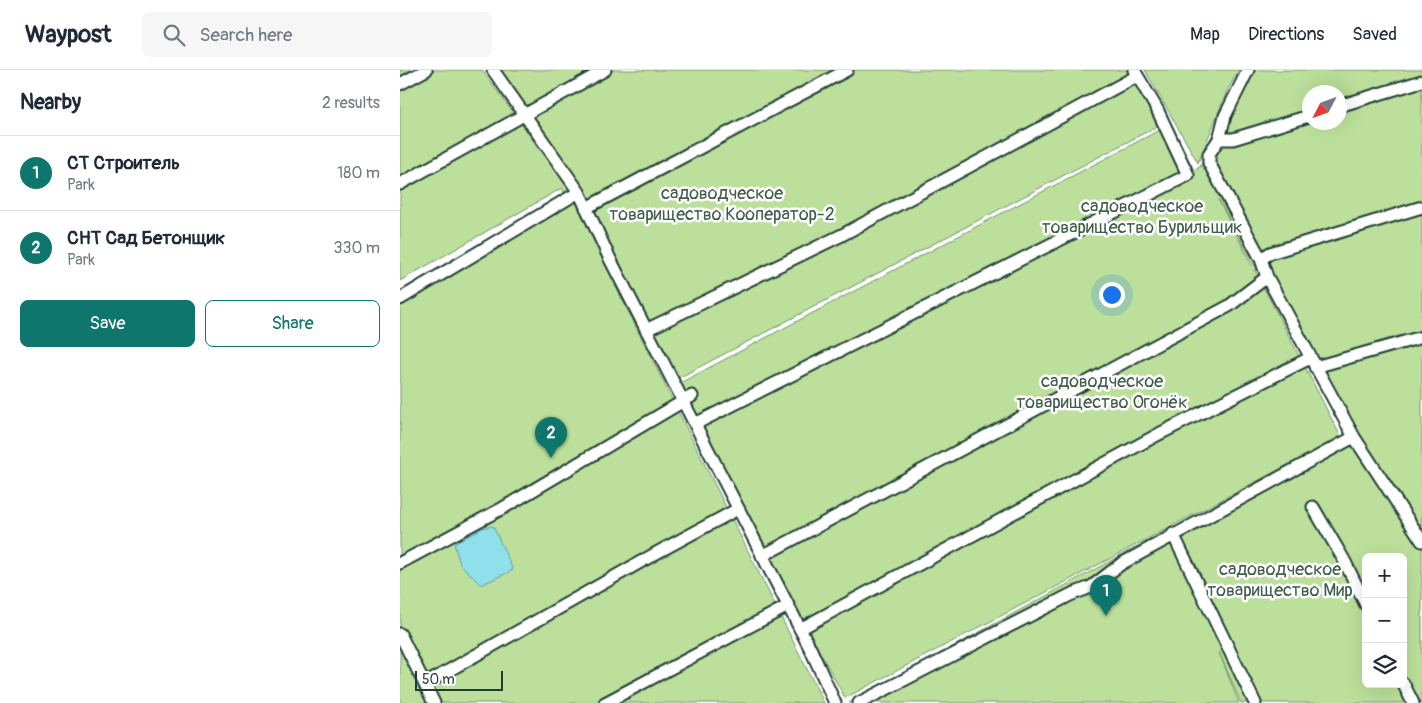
<!DOCTYPE html>
<html lang="en">
<head>
<meta charset="utf-8">
<style>
	body { margin:0; font-family:Pangolin,sans-serif; background:#f6f6f7; color:#1f2937 }
	.controls { position:absolute; right:15px; bottom:15px; display:grid; overflow:hidden; border-radius:8px; box-shadow:0 5px 20px #0002 }
	.controls button { width:45px; height:45px; display:grid; place-items:center; padding:0; border:0; border-bottom:1px solid #e0e1e3; background:#fff; color:#1f2937; font:25px sans-serif }
	.compass { position:absolute; left:902px; top:15px; width:45px; height:45px; border-radius:50%; background:#fff; box-shadow:0 5px 20px #0002; rotate:229deg }
	.scale { position:absolute; left:15px; bottom:12px; width:88px; box-sizing:border-box; padding-left:5px; border:2px solid #1f3d34; border-top:0; font-size:14px; line-height:18px; white-space:nowrap; color:#1f3d34; -webkit-text-stroke:4px #fff; paint-order:stroke }
	.you { position:absolute; left:711px; top:224px; width:18px; height:18px; margin:-12px; border:4px solid #fff; border-radius:50%; background:#1a73e8; box-shadow:0 0 0 8px #1a73e833 }
	.badge { display:grid; place-items:center; width:32px; height:32px; border-radius:50%; background:#0f766e; color:#fff; font-size:16px; font-weight:700 }
	.pin { position:absolute; translate:-50% -41px; filter:drop-shadow(0 1px 2px #0008) }
	.pin::after { content:''; position:absolute; top:26px; width:18px; height:15px; background:inherit; clip-path:polygon(0 0,100% 0,50% 100%) }
	.list { margin:0; padding:0; list-style:none }
	h2 { display:flex; justify-content:space-between; align-items:center; height:65px; margin:0; padding:0 20px; font-size:21px }
	h2 small { font-size:16px; font-weight:400; color:#747a83 }
	.list li { display:grid; grid-template-columns:32px 1fr auto; gap:15px; align-items:center; box-sizing:border-box; height:75px; padding:0 20px; border-top:1px solid #e0e1e3 }
	.list b { display:block; font-size:19px; white-space:nowrap }
	.list p { margin:0; font-size:16px; white-space:nowrap; color:#747a83 }
	.list em { font-size:16px; font-style:normal; color:#747a83 }
	.actions { display:flex; gap:10px; padding:15px 20px }
	.actions a { flex:1; padding:11px 0; border:1px solid #0f766e; border-radius:8px; text-align:center; font-size:18px; color:#0f766e }
	.actions .main { background:#0f766e; color:#fff }
	.icon { flex:none; width:28px; height:28px; fill:none; stroke:currentColor; stroke-width:2; stroke-linecap:round; stroke-linejoin:round }
	.map { position:relative; flex:none; width:1022px; height:633px; overflow:hidden }
	header { display:flex; align-items:center; gap:30px; box-sizing:border-box; height:70px; padding:0 25px; background:#fff; border-bottom:1px solid #e0e1e3 }
	header strong { font-size:24px }
	nav { display:flex; gap:28px; margin-inline-start:auto; font-size:18px }
	.search { width:350px; height:45px; background:#f6f6f7; display:flex; align-items:center; gap:12px; box-sizing:border-box; padding:0 18px; border-radius:8px; color:#747a83; font-size:19px }
	main { display:flex }
	aside { flex:1; background:#fff }
	.map>svg:first-child { display:block }
	.green { fill:#bce09b; stroke:#6e8e68; fill-rule:evenodd }
	.water { fill:#8fdfec; stroke:#629ea2 }
	.lines { fill:none; stroke-linecap:round; stroke-linejoin:round }
	.street-casing { stroke:#1f3d34; stroke-width:15 }
	.street { stroke:#fff; stroke-width:11 }
	.labels { text-anchor:middle; dominant-baseline:central; stroke-width:5; stroke-linejoin:round; paint-order:stroke }
	.park-label { font-size:18px; fill:#3e5e49; stroke:#fff }
</style>
</head>
<body>
<header>
<strong>Waypost</strong>
<div class="search"><svg class="icon" aria-label="search" viewBox="0 0 24 24"><circle cx="10" cy="10" r="6"/><path d="M15 15l6 6"/></svg>Search here</div>
<nav><a>Map</a><a>Directions</a><a>Saved</a></nav>
</header>
<main>
<aside>
<h2>Nearby<small>2 results</small></h2>
<ul class="list">
<li><span class="badge">1</span><div><b>СТ Строитель</b><p>Park</p></div><em>180 m</em></li>
<li><span class="badge">2</span><div><b>СНТ Сад Бетонщик</b><p>Park</p></div><em>330 m</em></li>
</ul>
<div class="actions"><a class="main">Save</a><a>Share</a></div>
</aside>
<div class="map">
<svg width="1022" height="633" viewBox="0 0 1022 633">
	<rect width="100%" height="100%" fill="#fff"/>
	<filter id="ink" filterUnits="userSpaceOnUse"><feTurbulence type="fractalNoise" baseFrequency=".02" numOctaves="2"/><feDisplacementMap in="SourceGraphic" scale="10" xChannelSelector="R" yChannelSelector="G"/><feConvolveMatrix kernelMatrix="1 2 1 2 8 2 1 2 1" color-interpolation-filters="sRGB"/></filter>
	<g filter="url(#ink)">
		<path class="green" d="M0 0H82L141 81 97 0H740L769 50 269 313 215 215 424 633H0V221L165 124 162 118 0 211Z
			M745 0H839L827 21 798 93Z
			M850 0H1022V633H841L819 582 839 633H449L769 459 773 468 951 375 917 294 910 296 818 129 941 367 445 628 299 362 280 313 769 55 794 100 800 97 826 30ZM909 22H939V52H909ZM966 487H1003V614H966Z"/>
		<path class="water" d="M93 456 113 500 81 515 60 494 54 474 82 458Z"/>
		<g class="lines">
			<defs>
				<path id="street" d="M93 0 179 122 209 187 411 580 435 633
					M848 0 825 46 819 69 809 84V93L861 189 867 207 954 367 1022 471
					M0 14 26 0
					M939 36 1022 11
					M819 69H833L909 46
					M0 114 205 0
					M186 138 447 0
					M861 189 870 183 1022 137
					M0 229 179 122
					M246 260 442 165 737 6
					M915 297 1022 267
					M295 354 788 105 757 39 734 0
					M913 437 944 490 966 535
					M773 464 855 633
					M362 486 829 236 867 207
					M0 493 103 438 292 326
					M400 559 759 364 910 288
					M0 564 34 633
					M1003 613 1013 633
					M25 614 260 481 338 439
					M205 633 388 536
					M459 633 670 525 691 517 721 494 954 367"/>
			</defs>
			<use href="#street" class="street-casing"/>
			<use href="#street" class="street"/>
		</g>
	</g>
	<g class="labels">
		<g class="park-label">
			<text x="322" y="123">садоводческое<tspan x="322" dy="21">товарищество Кооператор-2</tspan></text>
			<text x="742" y="136">садоводческое<tspan x="742" dy="21">товарищество Бурильщик</tspan></text>
			<text x="702" y="311">садоводческое<tspan x="702" dy="21">товарищество Огонёк</tspan></text>
			<text x="880" y="499">садоводческое<tspan x="880" dy="21">товарищество Мир</tspan></text>
		</g>
	</g>
</svg>
<div class="controls">
<button>+</button>
<button>−</button>
<button><svg class="icon" aria-label="layers" viewBox="0 0 24 24"><path d="M12 4l9 5-9 5-9-5zM3 14l9 5 9-5"/></svg></button>
</div>
<svg class="compass" viewBox="-18 -18 36 36"><path d="M0-13l5 13h-10z" fill="#e53935"/><path d="M0 13l5-13h-10z" fill="#747a83"/></svg>
<div class="scale">50 m</div>
<div class="you"></div>
<div class="pin badge" style="left:706px;top:546px">1</div>
<div class="pin badge" style="left:151px;top:388px">2</div>
</div>
</main>
</body>
</html>
